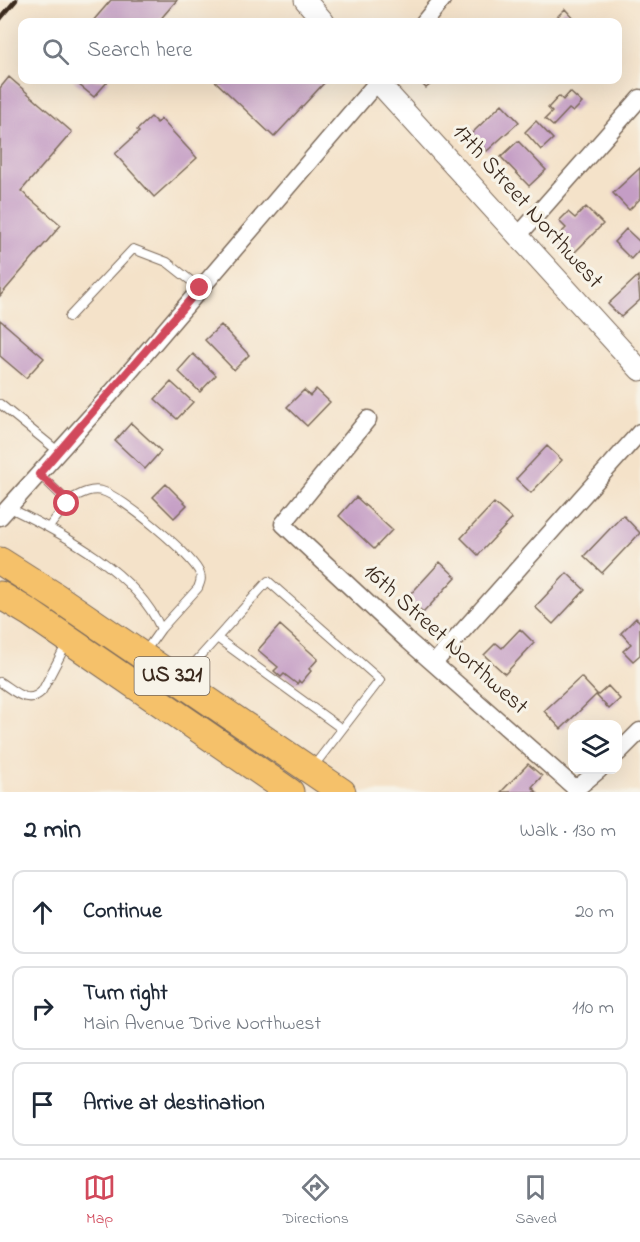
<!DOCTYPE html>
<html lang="en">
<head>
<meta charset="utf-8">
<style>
	body { margin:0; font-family:"Indie Flower",sans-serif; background:#f2f2f3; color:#1f2937 }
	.controls { position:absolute; right:18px; bottom:18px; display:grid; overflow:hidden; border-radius:12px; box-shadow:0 6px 24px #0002 }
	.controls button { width:54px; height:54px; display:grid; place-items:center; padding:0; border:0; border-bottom:2px solid #e0e1e3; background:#fff; color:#1f2937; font:30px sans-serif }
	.stop { position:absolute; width:18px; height:18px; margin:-14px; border:4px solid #d1495b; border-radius:50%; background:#fff }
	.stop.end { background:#d1495b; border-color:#fff; box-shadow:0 2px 6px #0008 }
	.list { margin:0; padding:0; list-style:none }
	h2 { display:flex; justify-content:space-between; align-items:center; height:78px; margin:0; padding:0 24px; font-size:26px }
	h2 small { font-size:20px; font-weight:400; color:#747a83 }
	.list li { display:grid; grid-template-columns:39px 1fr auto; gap:18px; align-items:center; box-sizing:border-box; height:84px; margin:0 12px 12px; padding:0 12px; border:2px solid #e0e1e3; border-radius:12px }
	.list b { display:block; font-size:22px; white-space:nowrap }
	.list p { margin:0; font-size:20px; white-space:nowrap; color:#747a83 }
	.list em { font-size:20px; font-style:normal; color:#747a83 }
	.icon { flex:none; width:33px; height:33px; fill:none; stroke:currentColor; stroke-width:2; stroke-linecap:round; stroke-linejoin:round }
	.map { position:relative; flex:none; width:640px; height:792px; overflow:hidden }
	.search { position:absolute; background:#fff; box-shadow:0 6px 24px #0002; left:18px; right:18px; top:18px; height:66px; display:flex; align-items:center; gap:15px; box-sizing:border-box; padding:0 21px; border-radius:12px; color:#747a83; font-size:22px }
	.sheet { height:366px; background:#fff }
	nav { display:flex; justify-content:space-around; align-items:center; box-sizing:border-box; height:84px; border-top:2px solid #e0e1e3; background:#fff; font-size:16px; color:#747a83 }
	nav a { display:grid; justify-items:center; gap:3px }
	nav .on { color:#d1495b }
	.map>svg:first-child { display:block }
	.building { fill:#c49dc5 }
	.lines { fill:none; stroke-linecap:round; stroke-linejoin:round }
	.service-casing { stroke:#7c6a5a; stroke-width:10 }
	.minor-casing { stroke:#7c6a5a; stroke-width:19 }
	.tertiary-casing { stroke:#7c6a5a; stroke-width:23 }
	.trunk-casing { stroke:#7c6a5a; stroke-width:29 }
	.service { stroke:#fff; stroke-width:8 }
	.minor { stroke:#fff; stroke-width:16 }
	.tertiary { stroke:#fff; stroke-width:21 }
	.trunk { stroke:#f5c16b; stroke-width:27 }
	.rail { stroke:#3b2a1e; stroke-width:4.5 }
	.route { stroke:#d1495b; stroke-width:8 }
	.labels { text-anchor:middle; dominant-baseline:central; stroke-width:6; stroke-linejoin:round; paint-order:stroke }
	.shield { fill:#f7f3e8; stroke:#73665b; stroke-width:1.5 }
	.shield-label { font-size:22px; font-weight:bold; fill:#3b2a1e }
	.street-label { font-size:24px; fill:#3b2a1e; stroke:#f7f3e8 }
</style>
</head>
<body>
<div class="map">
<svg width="640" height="792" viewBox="0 0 640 792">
	<rect width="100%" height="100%" fill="#f7f3e8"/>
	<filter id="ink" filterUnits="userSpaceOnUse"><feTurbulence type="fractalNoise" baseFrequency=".0167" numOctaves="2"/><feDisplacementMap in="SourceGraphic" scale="12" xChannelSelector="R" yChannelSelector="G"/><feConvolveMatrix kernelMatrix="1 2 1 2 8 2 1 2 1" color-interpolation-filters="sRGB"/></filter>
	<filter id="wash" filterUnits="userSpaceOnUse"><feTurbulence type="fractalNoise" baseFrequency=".008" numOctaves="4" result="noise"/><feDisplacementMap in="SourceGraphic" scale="24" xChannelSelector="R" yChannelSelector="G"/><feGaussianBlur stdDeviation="1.35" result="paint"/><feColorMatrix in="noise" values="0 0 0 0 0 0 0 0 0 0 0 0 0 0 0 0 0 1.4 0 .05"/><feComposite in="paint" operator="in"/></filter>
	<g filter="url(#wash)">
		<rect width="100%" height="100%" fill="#f4e2c9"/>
		<g id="blocks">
			<path class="building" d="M111 0H177L158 22H92Z
				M565 9 577 22H552Z
				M9 77 72 132 21 191 61 225 0 296V88Z
				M73 80H109L94 97Z
				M214 80H323L325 82 274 137Z
				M418 80H436L426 88Z
				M570 92 582 103 573 112 569 109 553 126 545 119 552 112 548 108 559 96 563 100Z
				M502 104 519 122 487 151 471 134Z
				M151 117 157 123 161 119 197 158 154 197 115 154 139 132 137 130Z
				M536 121 553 139 541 150 525 132Z
				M518 141 546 170 529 186 501 157Z
				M640 168V199L629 210 613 193Z
				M586 207 603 224 571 256 554 240 566 228 559 221 568 212 575 218Z
				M626 229 640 242V249L631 259 614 242Z
				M638 276 640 300 621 317 608 304Z
				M0 320 44 358 26 378 0 356Z
				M221 325 249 355 234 370 205 340Z
				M193 354 216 375 200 392 178 371Z
				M171 382 193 402 177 419 155 399Z
				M316 389 330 402 307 426 287 407 304 390 310 396Z
				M131 423 161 451 145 469 115 441Z
				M547 446 562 460 531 493 516 479Z
				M166 484 187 505 174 518 153 497Z
				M356 497 392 530 374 549 339 516Z
				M494 503 512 519 478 555 461 538Z
				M623 515 640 533 602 573 584 556Z
				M440 562 456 577 423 613 407 598Z
				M567 573 585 590 553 624 535 607Z
				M636 618 640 622V655L633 661 623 651 631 644 621 633Z
				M280 625 318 659 309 669 311 671 301 683 299 681 297 684 284 674 281 677 274 671 278 667 258 650Z
				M520 629 534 643 505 674 484 655 496 643 502 648Z
				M581 677 597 694 561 729 544 711Z
				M608 686 620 699 609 709 597 696Z
				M528 764 542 776 532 787 537 792H501Z"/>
		</g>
	</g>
	<g filter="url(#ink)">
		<use href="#blocks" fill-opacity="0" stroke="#7c6a5a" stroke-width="1.5"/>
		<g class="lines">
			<defs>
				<path id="service" d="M69 317 133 249 167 262 200 288
					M0 404 59 452
					M39 474 67 501V504L49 527
					M67 501C79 495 89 488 102 491 120 495 195 557 200 574 202 579 200 583 198 588L161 629
					M10 508C63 534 136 572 161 629L144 653
					M217 638 342 729
					M181 678 268 581 380 680 313 767
					M0 682C14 691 28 706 42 691L67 643"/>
				<path id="minor" d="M424 22 442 0
					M518 236 640 98
					M368 419 283 524 406 639 576 789 599 770
					M0 517 108 397 379 80
					M434 663 640 432
					M618 753 640 731"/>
				<path id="tertiary" d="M305 0 324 22
					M376 80 640 370"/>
				<path id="trunk" d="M0 561 55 596 342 792
					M0 595 30 613 290 792"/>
			</defs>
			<use href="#service" class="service-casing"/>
			<use href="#minor" class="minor-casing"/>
			<use href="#tertiary" class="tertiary-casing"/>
			<use href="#trunk" class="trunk-casing"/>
			<use href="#service" class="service"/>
			<use href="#minor" class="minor"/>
			<use href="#tertiary" class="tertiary"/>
			<use href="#trunk" class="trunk"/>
			<path class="rail" d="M0 19 16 0"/>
		</g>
	</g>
	<g class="lines" filter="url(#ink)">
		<path class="route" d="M67 504V501L65 498 39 474 200 288"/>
	</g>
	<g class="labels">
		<rect class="shield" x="134.5" y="657" width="75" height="38" rx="4.5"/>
		<g class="shield-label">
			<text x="172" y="676">US 321</text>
		</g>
		<g class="street-label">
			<text transform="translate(527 207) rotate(48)">17th Street Northwest</text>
			<text transform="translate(445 640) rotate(42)">16th Street Northwest</text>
		</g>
	</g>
</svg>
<div class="controls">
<button><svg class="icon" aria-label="layers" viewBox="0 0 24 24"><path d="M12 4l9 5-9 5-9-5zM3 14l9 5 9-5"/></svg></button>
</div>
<div class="stop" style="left:67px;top:504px"></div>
<div class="stop end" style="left:200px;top:288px"></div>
<div class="search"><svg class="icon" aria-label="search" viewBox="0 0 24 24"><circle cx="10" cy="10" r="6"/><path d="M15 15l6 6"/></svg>Search here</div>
</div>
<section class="sheet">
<h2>2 min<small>Walk · 130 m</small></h2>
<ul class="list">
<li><svg class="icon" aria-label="ahead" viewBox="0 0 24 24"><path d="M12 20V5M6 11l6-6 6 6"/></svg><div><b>Continue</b></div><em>20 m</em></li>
<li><svg class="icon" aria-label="right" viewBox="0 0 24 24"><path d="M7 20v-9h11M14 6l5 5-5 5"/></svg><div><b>Turn right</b><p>Main Avenue Drive Northwest</p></div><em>110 m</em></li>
<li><svg class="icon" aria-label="arrive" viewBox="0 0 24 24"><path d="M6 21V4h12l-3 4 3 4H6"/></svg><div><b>Arrive at destination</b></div></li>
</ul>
</section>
<nav>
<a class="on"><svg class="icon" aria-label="map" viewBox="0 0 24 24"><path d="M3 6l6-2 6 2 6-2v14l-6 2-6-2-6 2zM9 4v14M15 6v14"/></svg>Map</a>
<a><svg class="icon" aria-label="directions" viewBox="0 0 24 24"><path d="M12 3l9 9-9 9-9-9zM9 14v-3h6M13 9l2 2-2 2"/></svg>Directions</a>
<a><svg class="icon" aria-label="saved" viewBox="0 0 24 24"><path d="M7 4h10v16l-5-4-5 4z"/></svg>Saved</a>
</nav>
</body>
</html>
